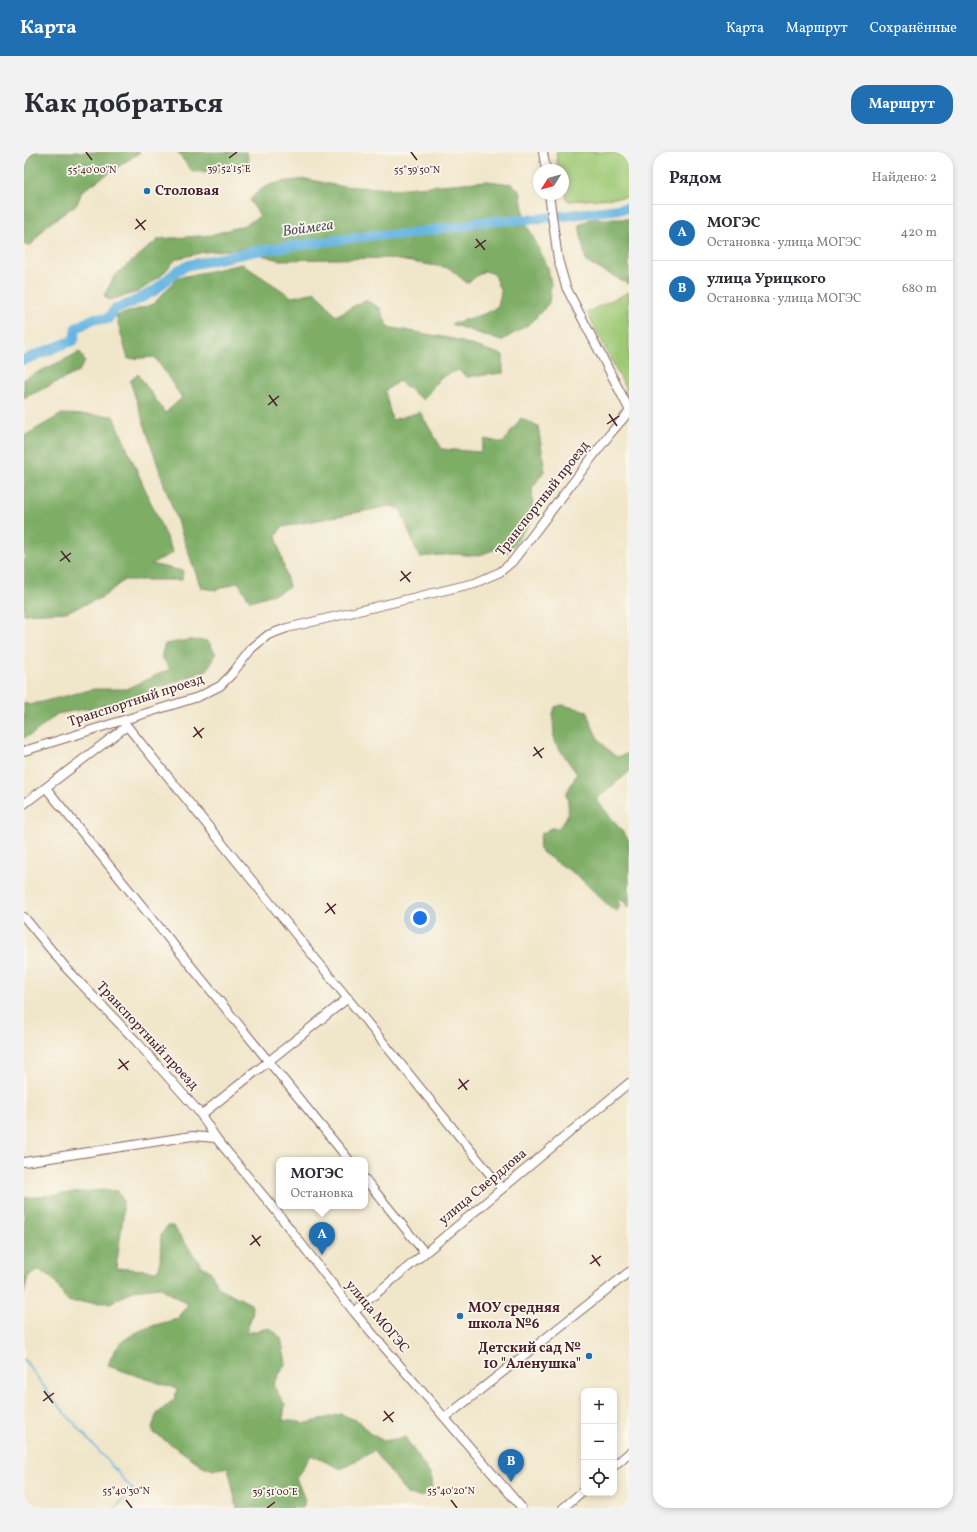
<!DOCTYPE html>
<html lang="ru">
<head>
<meta charset="utf-8">
<style>
	body { margin:0; font-family:Vollkorn,serif; background:#f2f2f3; color:#2b2b33 }
	.controls { position:absolute; right:12px; bottom:12px; display:grid; overflow:hidden; border-radius:8px; box-shadow:0 2px 6px #0003 }
	.controls button { width:36px; height:36px; display:grid; place-items:center; padding:0; border:0; border-bottom:1px solid #e1e1e2; background:#fff; color:#2b2b33; font:20px sans-serif }
	.compass { position:absolute; left:509px; top:12px; width:36px; height:36px; border-radius:50%; background:#fff; box-shadow:0 2px 6px #0003; rotate:233deg }
	.you { position:absolute; left:396px; top:766px; width:14px; height:14px; margin:-10px; border:3px solid #fff; border-radius:50%; background:#1a73e8; box-shadow:0 0 0 6px #1a73e833 }
	.badge { display:grid; place-items:center; width:26px; height:26px; border-radius:50%; background:#1f6fb2; color:#fff; font-size:13px; font-weight:700 }
	.pin { position:absolute; translate:-50% -33px; filter:drop-shadow(0 1px 2px #0008) }
	.pin::after { content:''; position:absolute; top:21px; width:14px; height:12px; background:inherit; clip-path:polygon(0 0,100% 0,50% 100%) }
	.popup { position:absolute; left:252px; top:1005px; width:92px; height:52px; box-sizing:border-box; display:grid; place-content:center; border-radius:8px; background:#fff; filter:drop-shadow(0 1px 3px #0005); font-size:13px; white-space:nowrap; color:#7c7c81 }
	.popup b { font-size:15px; color:#2b2b33 }
	.popup::after { content:''; position:absolute; left:50%; top:100%; margin-left:-8px; border:8px solid transparent; border-top-color:#fff }
	.list { margin:0; padding:0; list-style:none }
	h2 { display:flex; justify-content:space-between; align-items:center; height:52px; margin:0; padding:0 16px; font-size:17px }
	h2 small { font-size:13px; font-weight:400; color:#7c7c81 }
	.list li { display:grid; grid-template-columns:26px 1fr auto; gap:12px; align-items:center; box-sizing:border-box; height:56px; padding:0 16px; border-top:1px solid #e1e1e2 }
	.list b { display:block; font-size:15px; white-space:nowrap }
	.list p { margin:0; font-size:13px; white-space:nowrap; color:#7c7c81 }
	.list em { font-size:13px; font-style:normal; color:#7c7c81 }
	.icon { flex:none; width:22px; height:22px; fill:none; stroke:currentColor; stroke-width:2; stroke-linecap:round; stroke-linejoin:round }
	.map { position:relative; flex:none; width:605px; height:1356px; overflow:hidden; border-radius:16px }
	header { display:flex; align-items:center; gap:24px; box-sizing:border-box; height:56px; padding:0 20px; background:#1f6fb2; color:#fff }
	header strong { font-size:19px }
	nav { display:flex; gap:22px; margin-inline-start:auto; font-size:14px }
	.intro { display:flex; align-items:center; justify-content:space-between; box-sizing:border-box; height:96px; padding:0 24px }
	h1 { margin:0; font-size:28px }
	.button { padding:10px 18px; border-radius:16px; background:#1f6fb2; color:#fff; font-size:14px; font-weight:700 }
	main { display:flex; gap:24px; padding:0 24px }
	aside { flex:1; background:#fff; border-radius:16px; box-shadow:0 2px 6px #0003 }
	.map>svg:first-child { display:block }
	.green { fill:#9ec975; stroke:#747450 }
	.forest { fill:#7ead66; stroke:#646648 }
	.lines { fill:none; stroke-linecap:round; stroke-linejoin:round }
	.stream { stroke:#67b5e1; stroke-width:1.5 }
	.river { stroke:#67b5e1; stroke-width:10 }
	.minor-casing { stroke:#846563; stroke-width:10 }
	.minor { stroke:#fff; stroke-width:8 }
	.ticks { fill:none; stroke:#4a1f2b; stroke-width:1.5 }
	.poi-dot { fill:#1f6fb2; stroke:#fbf7ec; stroke-width:1.5 }
	.labels { text-anchor:middle; dominant-baseline:central; stroke-width:3.5; stroke-linejoin:round; paint-order:stroke }
	.poi-label { font-size:14px; font-weight:bold; fill:#4a1f2b; stroke:#fbf7ec; text-anchor:start }
	.street-label { font-size:14px; fill:#4a1f2b; stroke:#fbf7ec }
	.water-label { font-size:15px; font-style:italic; fill:#54546b; stroke:#fbf7ec }
	.ticks-label { font-size:10px; text-anchor:middle; fill:#4a1f2b; stroke:#fbf7ec; stroke-width:3.5; stroke-linejoin:round; paint-order:stroke }
</style>
</head>
<body>
<header>
<strong>Карта</strong>
<nav><a>Карта</a><a>Маршрут</a><a>Сохранённые</a></nav>
</header>
<div class="intro"><h1>Как добраться</h1><a class="button">Маршрут</a></div>
<main>
<div class="map">
<svg width="605" height="1356" viewBox="0 0 605 1356">
	<rect width="100%" height="100%" fill="#fbf7ec"/>
	<filter id="ink" filterUnits="userSpaceOnUse"><feTurbulence type="fractalNoise" baseFrequency=".025" numOctaves="2"/><feDisplacementMap in="SourceGraphic" scale="8" xChannelSelector="R" yChannelSelector="G"/><feConvolveMatrix kernelMatrix="1 2 1 2 8 2 1 2 1" color-interpolation-filters="sRGB"/></filter>
	<filter id="wash" filterUnits="userSpaceOnUse"><feTurbulence type="fractalNoise" baseFrequency=".012" numOctaves="4" result="noise"/><feDisplacementMap in="SourceGraphic" scale="16" xChannelSelector="R" yChannelSelector="G"/><feGaussianBlur stdDeviation="0.9" result="paint"/><feColorMatrix in="noise" values="0 0 0 0 0 0 0 0 0 0 0 0 0 0 0 0 0 1.4 0 .05"/><feComposite in="paint" operator="in"/></filter>
	<g filter="url(#wash)">
		<rect width="100%" height="100%" fill="#f0e6ca"/>
		<path class="green" d="M532 0H605V45L544 49 539 36V18H534Z
			M605 140V243L563 160Z"/>
		<path class="forest" d="M0 0H116L58 39 53 52 21 75 7 93H0Z
			M153 0H223L225 13 221 19 169 20Z
			M282 27 315 34 370 37 463 29 488 32 496 39 501 69 524 115 527 133 525 151 507 171 477 189 427 172 463 161 474 154 477 140 469 121 460 119 443 131 425 116 363 106 255 108 218 97 180 100 152 107 137 124 114 140 85 148 80 144 91 123 135 87 187 83 221 73 236 64 226 49C238 29 260 30 282 27Z
			M566 67H605V132L562 110 555 73Z
			M218 112 268 145 292 140 312 164 341 148 356 156 364 175 429 187 479 203V221L443 225 434 218 416 226 399 248 375 229 361 239 368 268 396 260 418 297 456 300 461 287 479 291 497 266 514 274 521 318 508 336 509 367 484 400 472 397 453 404 432 402 395 405 376 357 366 354 258 375 252 384 265 435 256 440 226 449 214 430 192 438 177 436 139 329 106 229 114 222 141 261 158 246 131 205 104 207 92 164 130 152 153 126Z
			M56 200 61 210 54 220 0 246V227Z
			M38 262 89 264 149 401 127 412 159 419 158 428H100L79 445 42 460 0 462V284Z
			M165 488 184 489 192 502 183 518 94 551 33 562 10 581 0 586V550L5 553 70 537H102L146 517 137 504 141 492Z
			M538 553 563 559C569 579 575 593 593 605L605 601V620L572 647 605 688V755L599 749 593 747 596 754 593 759 587 756 554 724 519 701 515 695 517 682 528 676H534C546 664 546 657 542 642L553 622 530 589 529 562 531 555Z
			M76 1038 94 1039 99 1049V1065L92 1116 133 1119 136 1113 137 1083 143 1074H149L178 1114 186 1119 195 1136 227 1152 229 1160 222 1181 246 1176 257 1186 262 1211 249 1233 261 1253 259 1268 284 1271 317 1262 336 1270 347 1282 360 1289 381 1285 407 1324 408 1341 396 1345 383 1342 350 1299 317 1317 287 1303 272 1326 281 1348 279 1356H213L204 1315 189 1318 179 1314 130 1281 128 1275 133 1262 151 1246 153 1237 84 1214C92 1182 125 1174 154 1167L164 1152 135 1135 111 1138 86 1151 44 1150 27 1124 15 1119 4 1124 0 1141V1046Z"/>
		<g class="lines">
			<path class="stream" d="M0 1207 29 1247 109 1338 91 1356"/>
			<path class="river" d="M0 208 50 188 52 176 71 166 84 167 91 157 107 151 130 139 154 118 165 113 232 99 351 83H380L419 76 438 75 451 70 512 67 605 56"/>
		</g>
	</g>
	<g filter="url(#ink)">
		<g class="lines">
			<defs>
				<path id="minor" d="M519 0 522 18
					M525 42 534 107 542 135 605 257
					M99 569 478 1037
					M0 599 174 545 196 534 207 523 228 496 244 483 263 476 451 431 476 420 488 410 586 282 605 260
					M22 636 325 1008
					M0 652 103 574
					M0 765 43 817 112 889 175 960 192 986 252 1059 330 1160 498 1356
					M177 963 324 846
					M0 1010 168 984 192 986
					M341 1027 401 1101
					M330 1160 605 931
					M422 1265 605 1120
					M590 1314 605 1301
					M539 1356 560 1338"/>
			</defs>
			<use href="#minor" class="minor-casing"/>
			<use href="#minor" class="minor"/>
		</g>
	</g>
	<path class="ticks" d="M62 0 68 8M387 0 393 8M205 6 213 0M112 67 121 78M111 77 122 68M452 87 461 98M451 96 462 88M245 243 253 254M244 253 255 244M585 262 593 274M583 272 595 264M37 399 46 410M36 409 47 401M377 419 386 430M376 429 387 420M170 575 178 586M169 585 180 576M510 595 518 606M509 604 520 596M303 751 311 762M301 761 312 752M95 907 104 918M94 917 105 909M435 927 443 938M434 937 445 928M228 1083 236 1094M226 1093 237 1084M568 1103 576 1114M566 1112 577 1104M20 1239 29 1251M19 1249 30 1241M360 1259 369 1270M359 1269 370 1260M102 1348 108 1356M427 1348 433 1356M243 1356 251 1350"/>
	<g class="poi-dot">
		<circle cx="123" cy="39" r="4"/>
		<circle cx="436" cy="1164" r="4"/>
		<circle cx="565" cy="1204" r="4"/>
	</g>
	<g class="labels">
		<g class="poi-label">
			<text x="131" y="39">Столовая</text>
			<text x="444" y="1156">МОУ средняя<tspan x="444" dy="16">школа №6</tspan></text>
			<text x="557" y="1196" text-anchor="end">Детский сад №<tspan x="557" dy="16">10 "Аленушка"</tspan></text>
		</g>
		<g class="street-label">
			<text transform="translate(519 347) rotate(-52)">Транспортный проезд</text>
			<text transform="translate(112 549) rotate(-18)">Транспортный проезд</text>
			<text transform="translate(123 884) rotate(47)">Транспортный проезд</text>
			<text transform="translate(459 1035) rotate(-40)">улица Свердлова</text>
			<text transform="translate(353 1165) rotate(50)">улица МОГЭС</text>
		</g>
		<g class="water-label">
			<text transform="translate(284 77) rotate(-8)">Воймега</text>
		</g>
	</g>
	<g class="ticks-label">
		<text x="205" y="20">39°52'15"E</text>
		<text x="68" y="21">55°40'00"N</text>
		<text x="393" y="21">55°39'50"N</text>
		<text x="102" y="1342">55°40'30"N</text>
		<text x="427" y="1342">55°40'20"N</text>
		<text x="251" y="1343">39°51'00"E</text>
	</g>
</svg>
<div class="controls">
<button>+</button>
<button>−</button>
<button><svg class="icon" aria-label="locate" viewBox="0 0 24 24"><circle cx="12" cy="12" r="6"/><path d="M12 2v4M12 18v4M2 12h4M18 12h4"/></svg></button>
</div>
<svg class="compass" viewBox="-18 -18 36 36"><path d="M0-13l5 13h-10z" fill="#e53935"/><path d="M0 13l5-13h-10z" fill="#7c7c81"/></svg>
<div class="you"></div>
<div class="pin badge" style="left:298px;top:1103px">A</div>
<div class="popup"><b>МОГЭС</b>Остановка</div>
<div class="pin badge" style="left:487px;top:1330px">B</div>
</div>
<aside>
<h2>Рядом<small>Найдено: 2</small></h2>
<ul class="list">
<li><span class="badge">A</span><div><b>МОГЭС</b><p>Остановка · улица МОГЭС</p></div><em>420 m</em></li>
<li><span class="badge">B</span><div><b>улица Урицкого</b><p>Остановка · улица МОГЭС</p></div><em>680 m</em></li>
</ul>
</aside>
</main>
</body>
</html>
